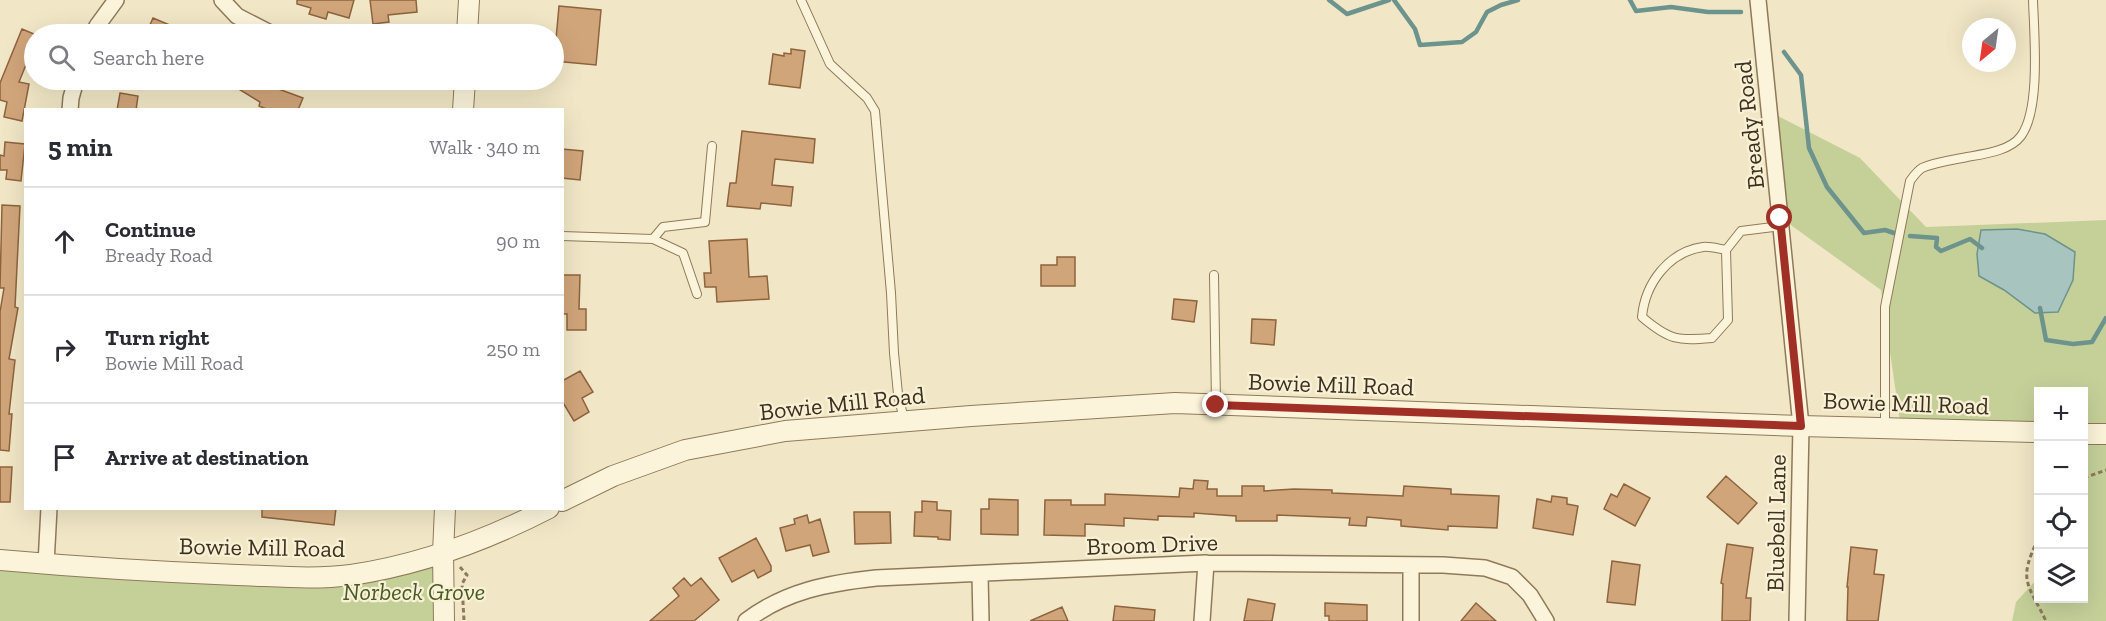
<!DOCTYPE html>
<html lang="en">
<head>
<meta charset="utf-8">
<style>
	body { margin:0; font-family:"Zilla Slab",serif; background:#f7f7f7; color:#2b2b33 }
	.controls { position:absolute; right:18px; bottom:18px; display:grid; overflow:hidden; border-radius:0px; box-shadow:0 6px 24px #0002 }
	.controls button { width:54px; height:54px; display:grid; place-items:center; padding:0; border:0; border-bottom:2px solid #e1e1e2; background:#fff; color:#2b2b33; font:30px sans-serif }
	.compass { position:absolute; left:1962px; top:18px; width:54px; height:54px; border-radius:50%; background:#fff; box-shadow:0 6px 24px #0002; rotate:209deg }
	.stop { position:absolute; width:18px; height:18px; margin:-14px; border:4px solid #a02f26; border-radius:50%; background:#fff }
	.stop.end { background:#a02f26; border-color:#fff; box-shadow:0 2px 6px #0008 }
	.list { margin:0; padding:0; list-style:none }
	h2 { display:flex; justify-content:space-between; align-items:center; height:78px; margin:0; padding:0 24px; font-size:26px }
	h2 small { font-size:20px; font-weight:400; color:#7c7c81 }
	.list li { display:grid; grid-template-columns:39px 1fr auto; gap:18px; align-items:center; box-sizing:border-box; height:108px; padding:0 24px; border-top:2px solid #e1e1e2 }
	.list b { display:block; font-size:22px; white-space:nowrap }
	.list p { margin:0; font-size:20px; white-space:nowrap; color:#7c7c81 }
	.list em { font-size:20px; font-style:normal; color:#7c7c81 }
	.icon { flex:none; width:33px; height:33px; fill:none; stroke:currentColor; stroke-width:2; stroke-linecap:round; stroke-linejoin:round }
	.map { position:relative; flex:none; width:2106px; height:621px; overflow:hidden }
	.search { position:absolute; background:#fff; box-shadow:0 6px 24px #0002; left:24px; top:24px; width:540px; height:66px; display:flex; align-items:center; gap:15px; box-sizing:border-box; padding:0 21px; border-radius:33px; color:#7c7c81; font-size:22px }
	.panel { position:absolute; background:#fff; box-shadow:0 6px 24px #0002; left:24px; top:108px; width:540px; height:402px; border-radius:0px }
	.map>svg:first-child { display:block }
	.green { fill:#c5d099 }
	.water { fill:#a7c4be; stroke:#6d938d; stroke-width:1.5 }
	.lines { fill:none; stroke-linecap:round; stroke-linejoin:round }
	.stream { stroke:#6d938d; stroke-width:4.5 }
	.building { fill:#d1a57a; stroke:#8e643e; stroke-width:1.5 }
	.service-casing { stroke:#8e7a5a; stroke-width:10 }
	.minor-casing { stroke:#8e7a5a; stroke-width:18 }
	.tertiary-casing { stroke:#8e7a5a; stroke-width:22 }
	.path { stroke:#8e7a5a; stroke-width:3; stroke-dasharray:4.5 3; stroke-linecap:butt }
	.service { stroke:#fbf4da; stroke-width:8 }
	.minor { stroke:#fbf4da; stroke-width:15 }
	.tertiary { stroke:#fbf4da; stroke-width:20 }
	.route { stroke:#a02f26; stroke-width:8 }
	.labels { text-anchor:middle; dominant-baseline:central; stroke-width:4.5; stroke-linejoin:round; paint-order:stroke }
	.street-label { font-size:24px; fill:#3d301f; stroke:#f8f1d6 }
	.park-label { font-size:24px; font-style:italic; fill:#495b24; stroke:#f8f1d6 }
</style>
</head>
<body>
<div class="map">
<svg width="2106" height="621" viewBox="0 0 2106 621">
	<rect width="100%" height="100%" fill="#f1e7c6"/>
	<path class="green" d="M1770 112 1860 158 1926 227 2106 220V621H2012L2016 602 2038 578V598H2084V392H2038V432L1901 428 1881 290 1781 218Z
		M443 553 444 621H0V560L303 577Z"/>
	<path class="water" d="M2017 229 2045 234 2075 252 2073 280 2058 312 2035 313 2004 290 1979 276 1977 254 1981 230Z"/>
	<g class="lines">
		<path class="stream" d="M1329 0 1347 14 1389 0
			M1394 0 1415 29 1420 45 1462 42 1476 32 1487 12 1501 5 1518 0
			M1630 0 1636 11 1671 7 1708 12H1741
			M1784 52 1801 75 1809 148 1827 187 1864 233 1885 230 1894 233
			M1910 236 1937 238 1936 247 1941 251 1970 239 1982 248
			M2040 308 2046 340 2073 344 2092 342 2106 318"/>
	</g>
	<path class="building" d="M297 0H354L349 18 328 12 326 19 309 14 311 8 297 4Z
		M370 0H416L417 12 388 15 389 22 373 24Z
		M559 6 601 10 596 65 554 61Z
		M153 18 191 34H146Z
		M22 29 34 34V45L19 82 29 84 22 121 4 117 7 102 0 100V83Z
		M791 49 805 51 800 88 769 84 773 54 784 56V53L791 54Z
		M224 80H254L303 98 298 110H269L259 106 260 102Z
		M120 93 138 96 136 110H117Z
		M742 131 815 139 813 163 775 159 772 185 793 187 791 206 761 203 760 209 727 206 730 183H736Z
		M5 142 25 144 21 181 6 179 7 170H0V155L4 156Z
		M562 149 583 151 580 180 562 178Z
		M2 205 20 206 15 307 18 308 9 359 15 360 9 414H12L9 451 0 450V312L4 288H0Z
		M747 239 749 277 767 276 769 299 717 302 716 287H705L704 273H711L709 241Z
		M1057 257H1075V286H1041V265H1057Z
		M562 275H580L579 309H586V330H567V314H562Z
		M1174 299 1197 301 1194 322 1172 319Z
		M1252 319 1276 320 1274 345 1251 343Z
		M580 371 593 392 582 398 589 412 574 421 562 401V381Z
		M0 467H12L10 502H0Z
		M1726 476 1757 503 1738 524 1707 497Z
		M1194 480 1208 481 1207 489H1217V496H1242V486H1264V491L1294 489 1332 490V493L1403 496 1404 486 1451 489V494L1499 496 1497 528 1448 526V530L1401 526V520L1367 517 1366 526 1349 525 1350 518 1277 515V521H1236V516L1194 513V517L1158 516V520L1124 518V526L1085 524V536L1044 535 1045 500H1071V505H1105V494L1179 497 1180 488 1193 489Z
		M1624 484 1650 498 1635 526 1604 509 1611 494 1617 497Z
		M1552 496 1567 498V504L1578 506 1573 535 1533 528 1537 499 1551 502Z
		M989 499 1018 500V535L981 534V509H989Z
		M922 501 937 502V510L951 511 950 540 938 539V537L914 536 915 512H922Z
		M262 508H336L334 525 262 517Z
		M854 512H890L891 543 855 544Z
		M807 515 809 523 820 519 829 552 813 556 810 545 786 551 780 528 795 524 794 519Z
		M756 538 771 566V571L758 578 754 570 732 582 719 558Z
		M1727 544 1753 548 1746 598H1751L1750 621H1722L1723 584 1721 583Z
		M1851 547 1877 550 1874 574 1884 575 1878 621H1847L1848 587H1847Z
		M1612 561 1640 565 1635 605 1607 602Z
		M684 578 691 586 701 578 719 600 694 621H650L679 596 673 588Z
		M1248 599 1275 604 1272 621H1244Z
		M1325 603 1367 605V621H1329V616H1325Z
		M1476 603 1496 621H1461Z
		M1115 606 1155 610 1154 621H1113Z
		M1062 607 1068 621H1030Z"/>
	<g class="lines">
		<defs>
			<path id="service" d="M801 0 830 64 867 98 875 111 891 293 894 353 898 394 904 420
				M562 236 653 239 663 227 705 222 712 146
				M653 239 683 253 697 294
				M1726 250 1728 320 1712 338C1677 341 1669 340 1642 317 1645 284 1668 252 1703 247 1710 246 1719 249 1726 250L1741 231 1781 226
				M1214 275 1216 404
				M1885 427V307L1910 181C1913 177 1917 171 1922 168 1935 162 1953 160 1967 157 1984 154 2010 151 2021 136 2041 109 2034 33 2033 0"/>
			<path id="minor" d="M222 0 237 16 272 34
				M1758 0 1801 426 1797 621
				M93 34 97 26 116 0
				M70 110 71 98 76 80
				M46 564 49 508
				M980 575 981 621
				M746 621C785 591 829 583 876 578L1206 563 1443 565 1485 568 1512 577 1530 595 1546 621
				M1202 621 1206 563
				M1411 621V566"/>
			<path id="tertiary" d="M467 34 469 0
				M463 110 465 80
				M2084 434H2106
				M562 501 613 476 685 450 785 431 971 416 1175 403 1801 426 2038 432
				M0 560C79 567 158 572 237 575 274 576 313 580 351 575 419 565 487 540 549 508
				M444 621 443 553 445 508"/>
		</defs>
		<use href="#service" class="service-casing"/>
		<use href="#minor" class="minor-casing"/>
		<use href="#tertiary" class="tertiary-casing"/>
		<path class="path" d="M2084 478 2106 470
			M2038 539C2018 581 2027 582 2046 621
			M460 567 467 575 462 584 464 621"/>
		<use href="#service" class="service"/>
		<use href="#minor" class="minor"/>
		<use href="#tertiary" class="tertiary"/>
	</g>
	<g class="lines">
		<path class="route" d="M1216 405 1801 426 1780 218"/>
	</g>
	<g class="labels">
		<g class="street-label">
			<text transform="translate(1749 125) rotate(-96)">Bready Road</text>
			<text transform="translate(1331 384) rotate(2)">Bowie Mill Road</text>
			<text transform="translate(842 403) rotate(-6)">Bowie Mill Road</text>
			<text transform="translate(1906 403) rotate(2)">Bowie Mill Road</text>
			<text transform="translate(1776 523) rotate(-89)">Bluebell Lane</text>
			<text transform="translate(1152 544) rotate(-2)">Broom Drive</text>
			<text transform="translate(262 547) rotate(1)">Bowie Mill Road</text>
		</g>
		<g class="park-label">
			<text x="414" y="591">Norbeck Grove</text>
		</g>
	</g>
</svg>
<div class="controls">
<button>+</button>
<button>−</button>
<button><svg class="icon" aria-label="locate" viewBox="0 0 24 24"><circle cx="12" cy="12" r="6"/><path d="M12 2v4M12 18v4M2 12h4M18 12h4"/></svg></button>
<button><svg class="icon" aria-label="layers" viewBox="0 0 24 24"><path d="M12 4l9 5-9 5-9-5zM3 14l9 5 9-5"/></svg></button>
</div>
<svg class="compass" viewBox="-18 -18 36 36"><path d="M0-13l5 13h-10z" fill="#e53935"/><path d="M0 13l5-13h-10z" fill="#7c7c81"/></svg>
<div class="stop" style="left:1780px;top:218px"></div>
<div class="stop end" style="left:1216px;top:405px"></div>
<div class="search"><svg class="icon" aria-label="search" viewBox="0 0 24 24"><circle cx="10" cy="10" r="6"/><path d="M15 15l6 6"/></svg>Search here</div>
<section class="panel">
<h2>5 min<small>Walk · 340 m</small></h2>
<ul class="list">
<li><svg class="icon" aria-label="ahead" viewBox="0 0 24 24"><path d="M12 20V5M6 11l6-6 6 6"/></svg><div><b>Continue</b><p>Bready Road</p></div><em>90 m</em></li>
<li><svg class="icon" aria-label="right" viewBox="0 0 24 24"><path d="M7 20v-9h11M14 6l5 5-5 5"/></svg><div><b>Turn right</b><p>Bowie Mill Road</p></div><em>250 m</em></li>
<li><svg class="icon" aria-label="arrive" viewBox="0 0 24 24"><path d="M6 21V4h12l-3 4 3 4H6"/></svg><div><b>Arrive at destination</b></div></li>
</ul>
</section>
</div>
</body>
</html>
